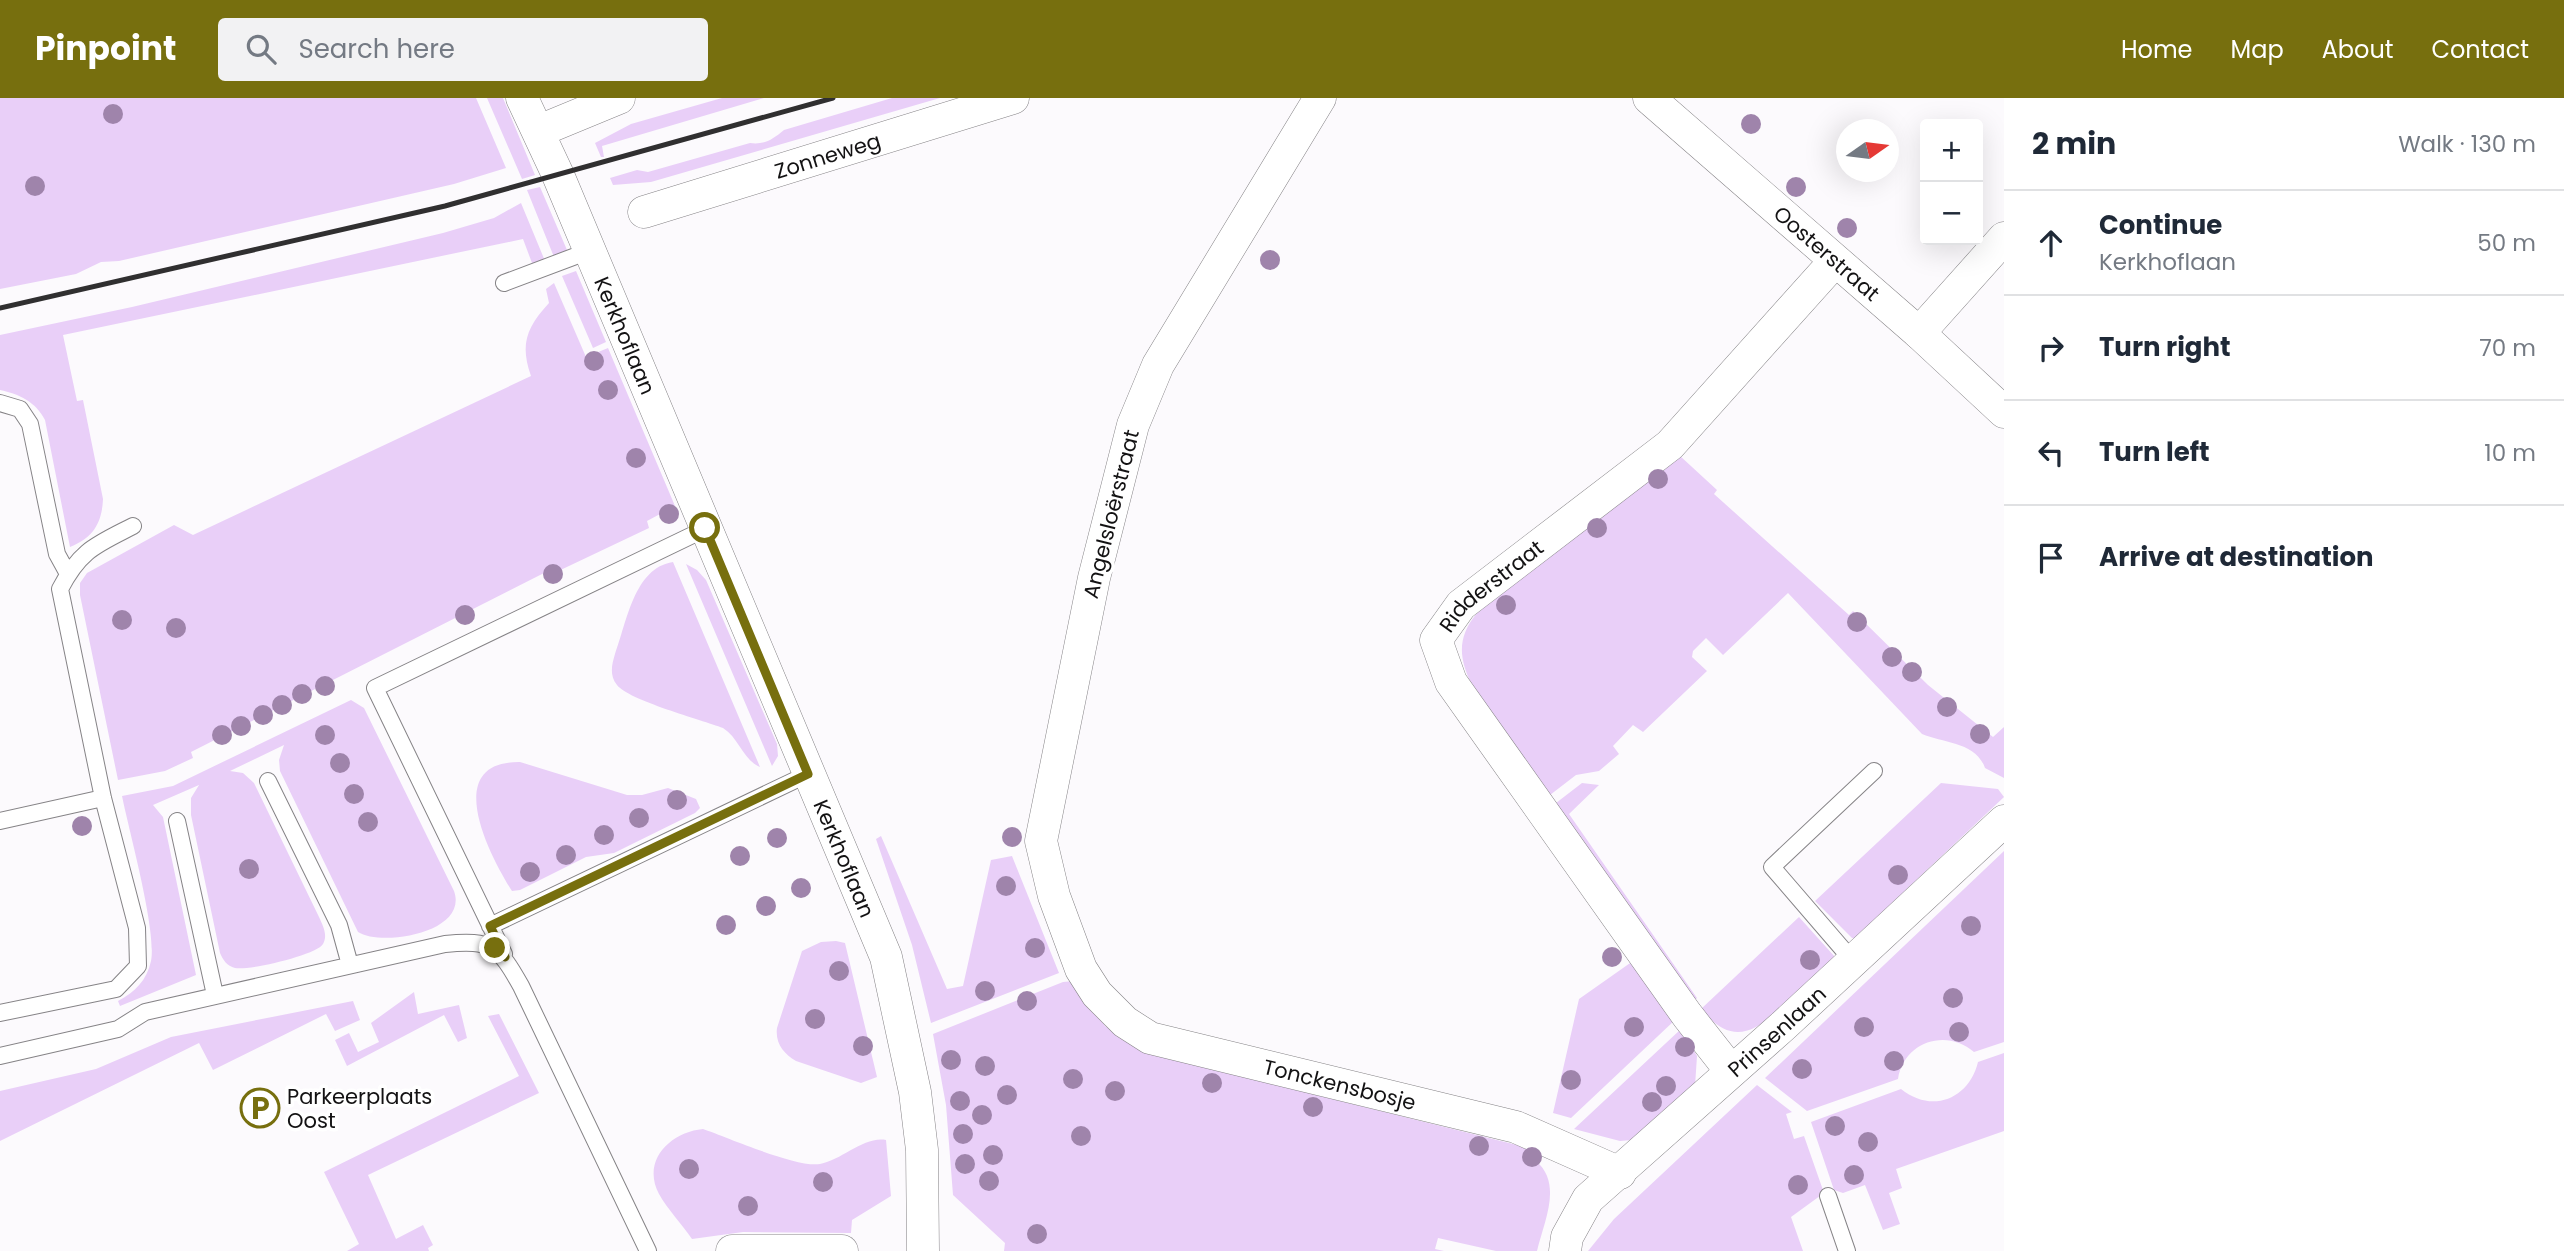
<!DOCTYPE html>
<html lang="en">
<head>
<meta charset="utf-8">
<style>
	body { margin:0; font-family:Poppins,sans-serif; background:#f2f2f3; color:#1f2937 }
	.controls { position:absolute; right:21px; top:21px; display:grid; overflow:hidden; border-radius:7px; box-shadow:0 7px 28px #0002 }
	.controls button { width:63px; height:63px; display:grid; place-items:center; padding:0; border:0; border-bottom:2px solid #e0e1e3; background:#fff; color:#1f2937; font:35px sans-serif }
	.compass { position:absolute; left:1836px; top:21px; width:63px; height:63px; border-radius:50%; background:#fff; box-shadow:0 7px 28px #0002; rotate:76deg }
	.stop { position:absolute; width:21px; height:21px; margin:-16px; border:5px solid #776f0e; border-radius:50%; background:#fff }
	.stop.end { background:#776f0e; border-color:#fff; box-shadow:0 2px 7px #0008 }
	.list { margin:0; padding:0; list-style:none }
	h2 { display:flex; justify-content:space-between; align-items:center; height:91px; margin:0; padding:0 28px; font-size:30px }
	h2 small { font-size:23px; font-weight:400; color:#747a83 }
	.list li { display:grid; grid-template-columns:46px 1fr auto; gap:21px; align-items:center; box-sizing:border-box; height:105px; padding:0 28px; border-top:2px solid #e0e1e3 }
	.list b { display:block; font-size:26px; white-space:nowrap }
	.list p { margin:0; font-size:23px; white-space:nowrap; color:#747a83 }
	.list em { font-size:23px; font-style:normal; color:#747a83 }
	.icon { flex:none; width:38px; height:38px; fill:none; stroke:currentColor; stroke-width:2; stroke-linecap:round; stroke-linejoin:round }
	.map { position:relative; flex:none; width:2004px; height:1153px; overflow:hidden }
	header { display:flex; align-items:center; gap:42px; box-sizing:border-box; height:98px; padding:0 35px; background:#776f0e; color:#fff }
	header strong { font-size:33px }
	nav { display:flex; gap:38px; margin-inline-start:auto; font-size:24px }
	.search { width:490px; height:63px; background:#f2f2f3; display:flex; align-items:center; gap:18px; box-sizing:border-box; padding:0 24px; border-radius:7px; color:#747a83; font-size:26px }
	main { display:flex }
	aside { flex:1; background:#fff }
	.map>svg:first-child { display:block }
	.green { fill:#e9cff8 }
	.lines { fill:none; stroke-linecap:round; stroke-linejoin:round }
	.lane-casing { stroke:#858386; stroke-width:18 }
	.street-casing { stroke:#858386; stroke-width:33 }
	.lane { stroke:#fff; stroke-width:16 }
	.street { stroke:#fff; stroke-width:32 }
	.rail { stroke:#302f30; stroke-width:5 }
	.tree { fill:#9f84ab }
	.route { stroke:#776f0e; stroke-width:9 }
	.labels { text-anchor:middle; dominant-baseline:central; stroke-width:7; stroke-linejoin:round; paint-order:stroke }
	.street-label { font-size:21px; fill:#131213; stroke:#fff }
	.poi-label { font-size:21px; fill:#131213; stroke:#fff; text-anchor:start }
</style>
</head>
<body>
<header>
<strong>Pinpoint</strong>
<div class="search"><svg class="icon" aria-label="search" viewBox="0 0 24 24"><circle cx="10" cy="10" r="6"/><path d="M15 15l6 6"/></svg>Search here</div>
<nav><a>Home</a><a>Map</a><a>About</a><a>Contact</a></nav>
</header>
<main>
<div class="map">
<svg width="2004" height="1153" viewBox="0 0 2004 1153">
	<rect width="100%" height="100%" fill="#fcfafd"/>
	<path class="green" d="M0 0H476L506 70 454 86 119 163 101 164 76 176 0 191Z
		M487 0H503L535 77 522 81Z
		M722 0H764L602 48 604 59H601L595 45 631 26Z
		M892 0H940L651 84 613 87 610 80 637 72 648 74 750 45C765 47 773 41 784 32Z
		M540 89 567 152 554 159 527 92Z
		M521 105 545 163 532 165 523 141 63 237 77 303 83 302 103 401C102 425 93 440 70 449L45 322C36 304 19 296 0 292V237L132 209 443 135 494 120Z
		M576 173 606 244 593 250 562 178Z
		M554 185 586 259 608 250 675 408 647 423 649 430 550 477 548 473 191 654 193 660 165 673 118 682 80 497V485L87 475 174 427 193 437 531 278C520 247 526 230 549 205L546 191Z
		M1679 357 1717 392 1714 396 1849 517 1853 513 1928 587 1993 639 2004 629V680L1985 670C1976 644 1943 645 1922 636L1788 495 1723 557 1706 540 1693 553 1692 559 1707 573 1643 634 1633 627 1613 648 1619 656 1599 673 1576 677 1550 697 1471 585C1458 558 1458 538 1477 515Z
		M673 464 760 669C743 662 739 640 723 630 702 622 628 602 617 587 609 577 612 566 615 556 627 524 634 470 673 464Z
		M686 466 697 472 706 482 777 646 778 658 772 668Z
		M351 602 364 610 454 793C469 835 381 849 358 834L280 673 279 662 284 647 230 673 243 675 254 685 319 819C323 828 328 837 323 846 317 857 248 873 235 870 227 868 223 862 220 855L191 717V700L199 687 153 707 163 719 196 877 120 908 118 903C135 894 147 882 151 863 157 833 129 733 122 698L173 688Z
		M520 664 627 697H642L668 690 696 701 700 710 695 715 614 755 586 759 520 792 512 793C490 758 440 663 520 664Z
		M1582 685 1599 687 1569 716 1697 900 1694 903 1556 705Z
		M1941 685 1998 691 2004 699 1855 840H1852L1815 803Z
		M881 738 947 891 963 888 991 762 1012 758 1059 875 931 925 912 847 876 741Z
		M2004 753V944L1974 954C1947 930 1904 943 1898 981L1807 1013 1765 980Z
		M1799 819 1835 859C1820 873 1806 887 1791 901 1760 930 1735 953 1701 911Z
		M836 843 845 845 877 979 861 985 796 963C784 956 775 946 777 930L802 853 821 844Z
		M1633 863 1675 922 1571 1020 1553 1015 1579 901Z
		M1074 883 1105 928 1143 954 1541 1053 1536 1063C1563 1086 1544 1123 1537 1153H1496L1438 1140 1435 1151 1444 1153H1004L1005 1145 953 1097 946 1007 933 936 1063 884Z
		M414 894 418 916 459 907 467 940 458 944 444 917 347 968 335 942 349 935 358 954 379 944 371 925Z
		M353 903 360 922 335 933 326 916 213 972 199 945 0 1043V993L96 971 171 939Z
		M499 916 539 995 368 1077 396 1141 423 1127 433 1147 428 1150 429 1153H347L359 1146 324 1074 519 978 488 918Z
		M1681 931 1697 958 1695 988 1632 1042 1620 1043 1574 1031Z
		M2004 955V1033L1896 1071 1902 1090 1889 1095 1900 1126 1883 1132 1865 1087 1843 1095 1834 1092 1811 1024 1901 991C1932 1016 1969 1001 1978 964Z
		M1757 987 1792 1014 1786 1016 1794 1041 1804 1038 1824 1095 1791 1119 1803 1153H1588L1614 1121Z
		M703 1031C729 1040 797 1070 820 1066 842 1062 864 1038 886 1042L891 1098 852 1122 851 1135 743 1134 692 1141C682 1126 668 1112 659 1096 641 1062 671 1034 703 1031Z"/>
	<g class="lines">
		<defs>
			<path id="lane" d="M504 185 589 153
				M0 305 20 311 30 326 57 456 68 476
				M268 683 339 827 350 867
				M0 723 103 700
				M177 723 215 897
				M490 828 808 676
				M504 856 375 590 705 431
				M1853 863 1772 769 1874 673
				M0 915 116 891 138 868 137 830 103 700 60 491C80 452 96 447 133 428
				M0 958 118 931 145 914 445 846C492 841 499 849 521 888L648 1153
				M1828 1098 1847 1153"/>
			<g id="street">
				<path id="s1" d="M522 0 558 77 886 859 915 994 922 1052 923 1153"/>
				<path id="s2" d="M1320 0 1158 267 1133 327 1094 480 1041 743 1054 798 1081 871 1097 896 1125 924 1150 940 1516 1029 1620 1075"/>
				<path id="s3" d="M1649 0 1919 235 2004 314"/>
				<path d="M539 33 619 0"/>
				<path id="s4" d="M644 114 1013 0"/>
				<path d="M1919 235 2004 140"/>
				<path id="s5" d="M1731 973 1687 917 1451 584 1436 542 1461 507 1670 347 1835 163"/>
				<path d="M732 1153H842"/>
				<path id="s6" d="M1565 1153 1567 1139 1588 1101 1783 928 2004 723"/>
			</g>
		</defs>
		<use href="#lane" class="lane-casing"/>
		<use href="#street" class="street-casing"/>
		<use href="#lane" class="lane"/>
		<use href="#street" class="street"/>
		<path class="rail" d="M0 210 445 108 833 0"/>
	</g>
	<g class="tree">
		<circle cx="113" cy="16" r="10"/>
		<circle cx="1751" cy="26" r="10"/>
		<circle cx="35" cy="88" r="10"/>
		<circle cx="1796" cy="89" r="10"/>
		<circle cx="1847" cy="130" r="10"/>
		<circle cx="1270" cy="162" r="10"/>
		<circle cx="594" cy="263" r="10"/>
		<circle cx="608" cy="292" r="10"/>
		<circle cx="636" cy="360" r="10"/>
		<circle cx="1658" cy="381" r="10"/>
		<circle cx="669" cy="416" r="10"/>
		<circle cx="1597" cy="430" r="10"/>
		<circle cx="553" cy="476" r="10"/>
		<circle cx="1506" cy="507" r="10"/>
		<circle cx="465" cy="517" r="10"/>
		<circle cx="122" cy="522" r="10"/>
		<circle cx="1857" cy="524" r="10"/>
		<circle cx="176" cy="530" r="10"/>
		<circle cx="1892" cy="559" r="10"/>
		<circle cx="1912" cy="574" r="10"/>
		<circle cx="325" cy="588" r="10"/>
		<circle cx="302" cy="596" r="10"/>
		<circle cx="282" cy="607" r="10"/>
		<circle cx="1947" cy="609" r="10"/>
		<circle cx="263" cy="617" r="10"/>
		<circle cx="241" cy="628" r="10"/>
		<circle cx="1980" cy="636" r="10"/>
		<circle cx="222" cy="637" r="10"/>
		<circle cx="325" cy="637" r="10"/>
		<circle cx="340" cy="665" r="10"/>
		<circle cx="354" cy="696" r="10"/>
		<circle cx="677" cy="702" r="10"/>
		<circle cx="639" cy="720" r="10"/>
		<circle cx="368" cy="724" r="10"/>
		<circle cx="82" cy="728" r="10"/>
		<circle cx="604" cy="737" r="10"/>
		<circle cx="1012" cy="739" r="10"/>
		<circle cx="777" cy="740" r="10"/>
		<circle cx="566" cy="757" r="10"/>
		<circle cx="740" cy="758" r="10"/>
		<circle cx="249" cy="771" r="10"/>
		<circle cx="530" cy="774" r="10"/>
		<circle cx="1898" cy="777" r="10"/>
		<circle cx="1006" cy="788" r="10"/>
		<circle cx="801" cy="790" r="10"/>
		<circle cx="766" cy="808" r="10"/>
		<circle cx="726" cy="827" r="10"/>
		<circle cx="1971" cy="828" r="10"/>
		<circle cx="1035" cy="850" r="10"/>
		<circle cx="1612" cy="859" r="10"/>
		<circle cx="1810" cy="862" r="10"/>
		<circle cx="839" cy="873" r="10"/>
		<circle cx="985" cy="893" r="10"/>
		<circle cx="1953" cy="900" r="10"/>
		<circle cx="1027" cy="903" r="10"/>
		<circle cx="815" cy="921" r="10"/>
		<circle cx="1634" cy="929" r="10"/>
		<circle cx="1864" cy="929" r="10"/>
		<circle cx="1959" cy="934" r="10"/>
		<circle cx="863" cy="948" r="10"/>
		<circle cx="1685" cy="949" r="10"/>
		<circle cx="951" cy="962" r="10"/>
		<circle cx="1894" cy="963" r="10"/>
		<circle cx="985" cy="968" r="10"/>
		<circle cx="1802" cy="971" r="10"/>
		<circle cx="1073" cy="981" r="10"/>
		<circle cx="1571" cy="982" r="10"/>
		<circle cx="1212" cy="985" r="10"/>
		<circle cx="1666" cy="988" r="10"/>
		<circle cx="1115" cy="993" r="10"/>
		<circle cx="1007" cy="997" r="10"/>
		<circle cx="960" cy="1003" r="10"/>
		<circle cx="1652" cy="1004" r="10"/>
		<circle cx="1313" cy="1009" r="10"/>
		<circle cx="982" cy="1017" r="10"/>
		<circle cx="1835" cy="1028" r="10"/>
		<circle cx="963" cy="1036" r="10"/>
		<circle cx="1081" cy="1038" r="10"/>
		<circle cx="1868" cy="1044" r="10"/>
		<circle cx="1479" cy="1048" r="10"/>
		<circle cx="993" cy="1057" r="10"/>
		<circle cx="1532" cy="1059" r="10"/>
		<circle cx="965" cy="1066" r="10"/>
		<circle cx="689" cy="1071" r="10"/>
		<circle cx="1854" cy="1077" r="10"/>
		<circle cx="989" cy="1083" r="10"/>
		<circle cx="823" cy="1084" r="10"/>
		<circle cx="1798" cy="1087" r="10"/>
		<circle cx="748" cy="1108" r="10"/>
		<circle cx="1037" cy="1136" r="10"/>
	</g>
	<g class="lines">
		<path class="route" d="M495 850 505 859 490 828 808 676 705 430"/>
	</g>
	<defs>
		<symbol id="parking-ring" viewBox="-11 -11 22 22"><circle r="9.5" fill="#fff" stroke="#776f0e" stroke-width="1.5"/><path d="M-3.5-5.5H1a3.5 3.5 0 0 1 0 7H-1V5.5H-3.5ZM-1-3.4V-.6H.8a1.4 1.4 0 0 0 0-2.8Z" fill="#776f0e"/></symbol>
	</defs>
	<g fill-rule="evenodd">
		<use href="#parking-ring" x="238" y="988" width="44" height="44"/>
	</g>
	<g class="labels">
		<g class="street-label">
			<text stroke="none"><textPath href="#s4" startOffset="192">Zonneweg</textPath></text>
			<text stroke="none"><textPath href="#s3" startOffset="236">Oosterstraat</textPath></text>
			<text stroke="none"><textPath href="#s1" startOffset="259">Kerkhoflaan</textPath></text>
			<text transform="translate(1111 416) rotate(-76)">Angelsloërstraat</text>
			<text stroke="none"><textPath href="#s5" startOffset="602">Ridderstraat</textPath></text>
			<text stroke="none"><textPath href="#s1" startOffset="826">Kerkhoflaan</textPath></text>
			<text stroke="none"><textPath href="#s6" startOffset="310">Prinsenlaan</textPath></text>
			<text stroke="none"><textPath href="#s2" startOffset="1232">Tonckensbosje</textPath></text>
		</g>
		<g class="poi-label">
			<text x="287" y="998">Parkeerplaats<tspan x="287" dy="24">Oost</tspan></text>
		</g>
	</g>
</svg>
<div class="controls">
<button>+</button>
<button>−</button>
</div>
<svg class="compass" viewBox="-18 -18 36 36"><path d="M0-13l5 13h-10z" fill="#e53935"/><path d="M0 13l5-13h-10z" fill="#747a83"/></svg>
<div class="stop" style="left:705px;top:430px"></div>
<div class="stop end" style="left:495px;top:850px"></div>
</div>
<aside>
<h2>2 min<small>Walk · 130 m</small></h2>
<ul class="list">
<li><svg class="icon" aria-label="ahead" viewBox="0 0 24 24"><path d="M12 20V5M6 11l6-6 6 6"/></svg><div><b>Continue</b><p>Kerkhoflaan</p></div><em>50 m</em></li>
<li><svg class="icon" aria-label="right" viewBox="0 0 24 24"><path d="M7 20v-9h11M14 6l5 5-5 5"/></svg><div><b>Turn right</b></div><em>70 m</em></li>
<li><svg class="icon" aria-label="left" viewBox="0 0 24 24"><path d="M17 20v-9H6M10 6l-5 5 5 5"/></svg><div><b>Turn left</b></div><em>10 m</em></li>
<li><svg class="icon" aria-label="arrive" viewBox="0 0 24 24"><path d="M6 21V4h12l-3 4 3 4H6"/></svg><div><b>Arrive at destination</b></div></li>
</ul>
</aside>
</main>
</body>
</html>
